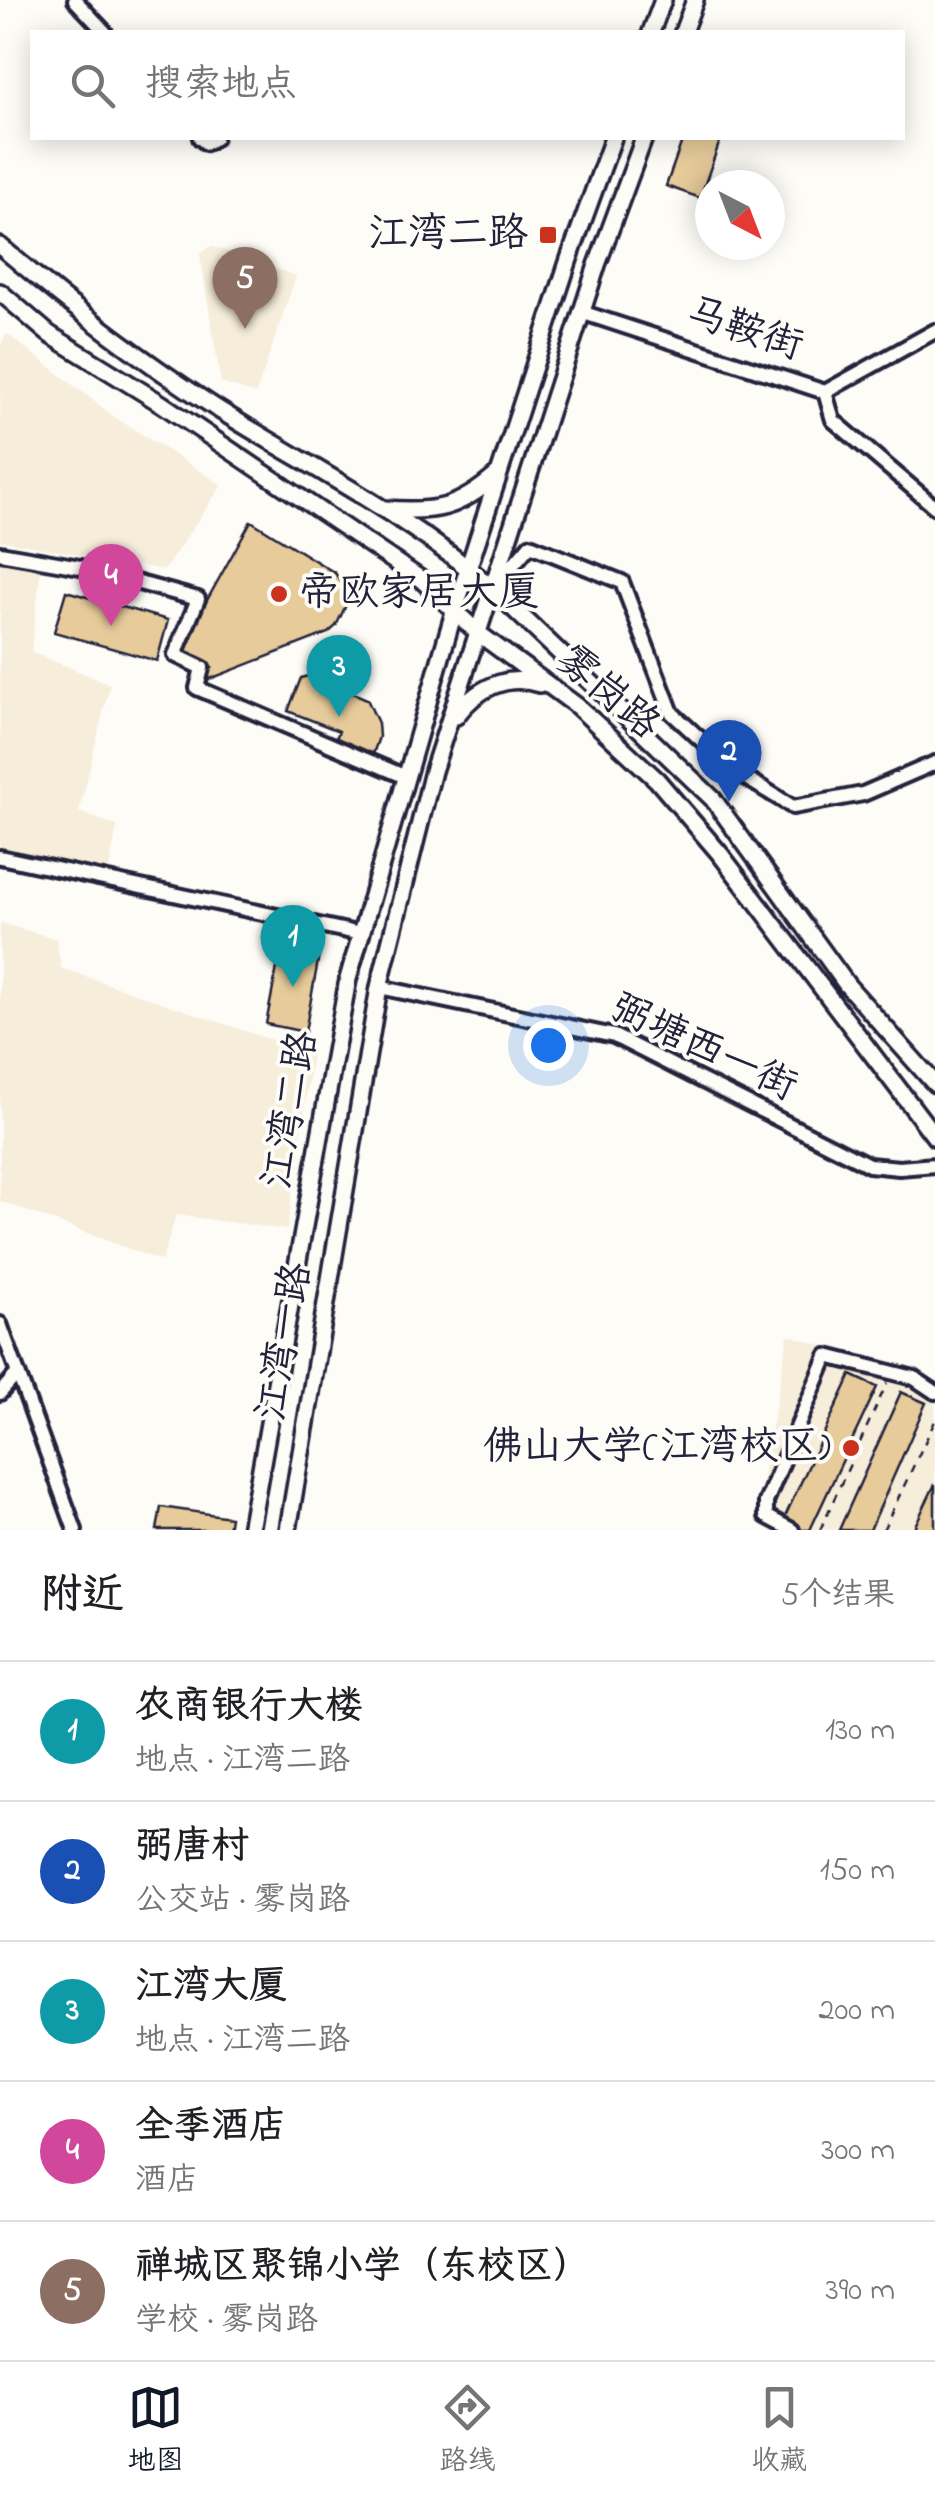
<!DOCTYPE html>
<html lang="zh">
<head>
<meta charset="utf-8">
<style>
	body { margin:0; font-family:"Indie Flower","LXGW WenKai TC",sans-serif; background:#f6f6f6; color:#202124 }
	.compass { position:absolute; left:695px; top:170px; width:90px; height:90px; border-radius:50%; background:#fff; box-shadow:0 5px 25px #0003; rotate:138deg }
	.you { position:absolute; left:548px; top:1045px; width:35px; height:35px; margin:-25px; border:8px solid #fff; border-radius:50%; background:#1a73e8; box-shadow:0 0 0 15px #1a73e833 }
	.badge { display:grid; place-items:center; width:65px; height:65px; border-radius:50%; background:#111827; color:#fff; font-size:32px; font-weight:700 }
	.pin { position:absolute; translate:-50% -82px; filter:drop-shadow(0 2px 5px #0008) }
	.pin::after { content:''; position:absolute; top:52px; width:35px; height:30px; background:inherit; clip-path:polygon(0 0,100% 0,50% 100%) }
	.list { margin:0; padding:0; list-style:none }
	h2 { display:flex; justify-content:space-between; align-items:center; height:130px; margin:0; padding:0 40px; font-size:42px }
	h2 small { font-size:32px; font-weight:400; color:#757577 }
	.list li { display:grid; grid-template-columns:65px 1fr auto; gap:30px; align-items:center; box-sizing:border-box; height:140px; padding:0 40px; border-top:2px solid #e0e0e0 }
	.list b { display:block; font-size:38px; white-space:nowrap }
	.list p { margin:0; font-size:32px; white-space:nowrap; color:#757577 }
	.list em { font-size:32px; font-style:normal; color:#757577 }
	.icon { flex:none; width:55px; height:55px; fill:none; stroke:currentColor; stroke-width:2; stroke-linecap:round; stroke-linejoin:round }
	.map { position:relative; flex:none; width:935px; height:1530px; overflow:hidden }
	.search { position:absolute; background:#fff; box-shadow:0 5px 25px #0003; left:30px; right:30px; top:30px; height:110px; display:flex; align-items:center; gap:25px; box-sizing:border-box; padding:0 35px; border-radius:0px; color:#757577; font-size:38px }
	.sheet { height:830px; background:#fff }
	nav { display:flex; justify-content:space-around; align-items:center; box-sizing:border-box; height:140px; border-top:2px solid #e0e0e0; background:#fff; font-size:28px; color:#757577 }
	nav a { display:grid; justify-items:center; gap:5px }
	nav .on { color:#111827 }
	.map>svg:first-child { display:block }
	.built { fill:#f6eddb }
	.building { fill:#e7cb9b; stroke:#22223b; stroke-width:2.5 }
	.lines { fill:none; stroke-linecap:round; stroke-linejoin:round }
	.minor-casing { stroke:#22223b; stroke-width:20 }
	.major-casing { stroke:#22223b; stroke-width:22 }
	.path { stroke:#22223b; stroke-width:2.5; stroke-dasharray:8 8; stroke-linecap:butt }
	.minor { stroke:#fdfcf7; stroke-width:12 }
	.major { stroke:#fdfcf7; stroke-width:15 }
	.poi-dot { fill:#c8321e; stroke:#fdfcf7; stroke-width:4 }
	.labels { text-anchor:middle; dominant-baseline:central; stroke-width:8; stroke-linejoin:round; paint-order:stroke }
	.poi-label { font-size:40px; fill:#22223b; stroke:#fdfcf7; text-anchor:end }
	.street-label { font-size:40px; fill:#22223b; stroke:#fdfcf7 }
</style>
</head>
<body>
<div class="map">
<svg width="935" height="1530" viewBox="0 0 935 1530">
	<rect width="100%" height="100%" fill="#fdfcf7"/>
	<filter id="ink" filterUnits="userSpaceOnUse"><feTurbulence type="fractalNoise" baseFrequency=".01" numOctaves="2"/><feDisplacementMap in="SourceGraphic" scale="20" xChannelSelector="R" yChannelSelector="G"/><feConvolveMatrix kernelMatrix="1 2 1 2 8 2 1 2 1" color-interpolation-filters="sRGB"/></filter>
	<g filter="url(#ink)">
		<path class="built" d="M211 246 296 276 256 394 221 383 200 254Z
			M7 334 116 418 222 485 164 570 0 540V346Z
			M0 559 41 567 31 652 110 684 79 812 117 826 109 870 0 847Z
			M0 923 56 939 61 968 312 1054 287 1230 176 1215 162 1261 0 1201Z
			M788 1335 935 1380V1530H780L756 1517Z"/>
		<path class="building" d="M683 138H721L700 198 666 186Z
			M251 521 335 573 344 586 348 601 336 626 328 633 210 679 206 673 212 668 180 649Z
			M66 591 168 620 157 661 54 632Z
			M311 675 367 699 378 723 379 737 372 757 334 744 339 731 288 711 301 678Z
			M282 942 320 950 305 1032 266 1024Z
			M851 1375 877 1387 810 1530H798L782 1523Z
			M901 1392 926 1403 870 1530H839Z
			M935 1484V1530H913Z
			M161 1507 230 1517 228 1530H157Z"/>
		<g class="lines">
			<defs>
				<path id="minor" d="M75 0 105 32
					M200 138 206 143 215 138
					M581 312 825 392 935 331
					M825 392 833 420 935 507
					M0 553 80 567 198 599 175 655 202 668 197 688 406 777
					M495 586 530 545 622 582 672 713 735 771 793 807 863 794 935 763
					M0 857 361 934
					M379 987 614 1036 869 1165 899 1168 935 1165
					M0 1324 75 1530
					M0 1393 17 1374
					M792 1530 766 1516V1502L827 1356 914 1378 935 1392"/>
				<path id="major" d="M651 32 663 0
					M683 32 695 0
					M0 246C68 304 138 358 213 406 307 466 408 515 493 589L713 799 847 985 935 1084
					M0 292 49 334 162 404 422 580 478 633 577 706 657 780 721 855 935 1137
					M385 509C436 513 458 509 497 475
					M456 716C476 689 506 673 539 684
					M250 1530 348 979 454 612 569 259 613 138
					M288 1530 379 987 433 771 597 265 644 138"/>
			</defs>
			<use href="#minor" class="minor-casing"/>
			<use href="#major" class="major-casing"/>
			<path class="path" d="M820 1530 887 1383
				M883 1530 935 1421"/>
			<use href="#minor" class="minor"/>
			<use href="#major" class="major"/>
		</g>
	</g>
	<g class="poi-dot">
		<rect x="538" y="225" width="20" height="20" rx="5"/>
		<circle cx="279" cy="594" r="10"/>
		<circle cx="851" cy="1448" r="10"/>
	</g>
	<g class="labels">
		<g class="poi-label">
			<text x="528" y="235">江湾二路</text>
			<text x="299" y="594" text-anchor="start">帝欧家居大厦</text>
			<text x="831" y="1448">佛山大学(江湾校区)</text>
		</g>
		<g class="street-label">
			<text transform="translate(744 331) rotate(18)">马鞍街</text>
			<text transform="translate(607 694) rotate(40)">雾岗路</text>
			<text transform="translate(703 1049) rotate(25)">弼塘西一街</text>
			<text transform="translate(292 1110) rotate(-80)">江湾二路</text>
			<text transform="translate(286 1342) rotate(-80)">江湾一路</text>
		</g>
	</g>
</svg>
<svg class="compass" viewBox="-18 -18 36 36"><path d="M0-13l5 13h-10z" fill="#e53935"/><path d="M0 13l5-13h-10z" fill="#757577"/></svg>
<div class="you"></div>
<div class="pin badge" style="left:293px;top:987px;background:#0f9aa8">1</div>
<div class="pin badge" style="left:729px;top:802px;background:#1a4fb4">2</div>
<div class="pin badge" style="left:339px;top:717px;background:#0f9aa8">3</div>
<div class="pin badge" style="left:111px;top:626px;background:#d1479c">4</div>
<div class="pin badge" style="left:245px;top:329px;background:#8d6e63">5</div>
<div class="search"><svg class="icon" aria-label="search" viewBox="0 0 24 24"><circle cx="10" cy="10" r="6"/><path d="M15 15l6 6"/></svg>搜索地点</div>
</div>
<section class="sheet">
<h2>附近<small>5个结果</small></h2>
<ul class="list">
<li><span class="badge" style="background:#0f9aa8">1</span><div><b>农商银行大楼</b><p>地点 · 江湾二路</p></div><em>130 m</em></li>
<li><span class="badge" style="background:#1a4fb4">2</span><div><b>弼唐村</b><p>公交站 · 雾岗路</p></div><em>150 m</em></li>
<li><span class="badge" style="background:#0f9aa8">3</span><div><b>江湾大厦</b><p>地点 · 江湾二路</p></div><em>200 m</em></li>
<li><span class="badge" style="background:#d1479c">4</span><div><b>全季酒店</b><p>酒店</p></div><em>300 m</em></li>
<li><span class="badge" style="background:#8d6e63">5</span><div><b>禅城区聚锦小学（东校区）</b><p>学校 · 雾岗路</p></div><em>390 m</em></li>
</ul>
</section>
<nav>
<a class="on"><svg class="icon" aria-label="map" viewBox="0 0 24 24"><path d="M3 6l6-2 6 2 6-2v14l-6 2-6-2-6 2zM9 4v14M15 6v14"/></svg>地图</a>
<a><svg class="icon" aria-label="directions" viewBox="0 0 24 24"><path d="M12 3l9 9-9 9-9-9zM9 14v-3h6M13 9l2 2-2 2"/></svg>路线</a>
<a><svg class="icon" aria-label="saved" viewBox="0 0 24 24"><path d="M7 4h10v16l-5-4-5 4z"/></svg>收藏</a>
</nav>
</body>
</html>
